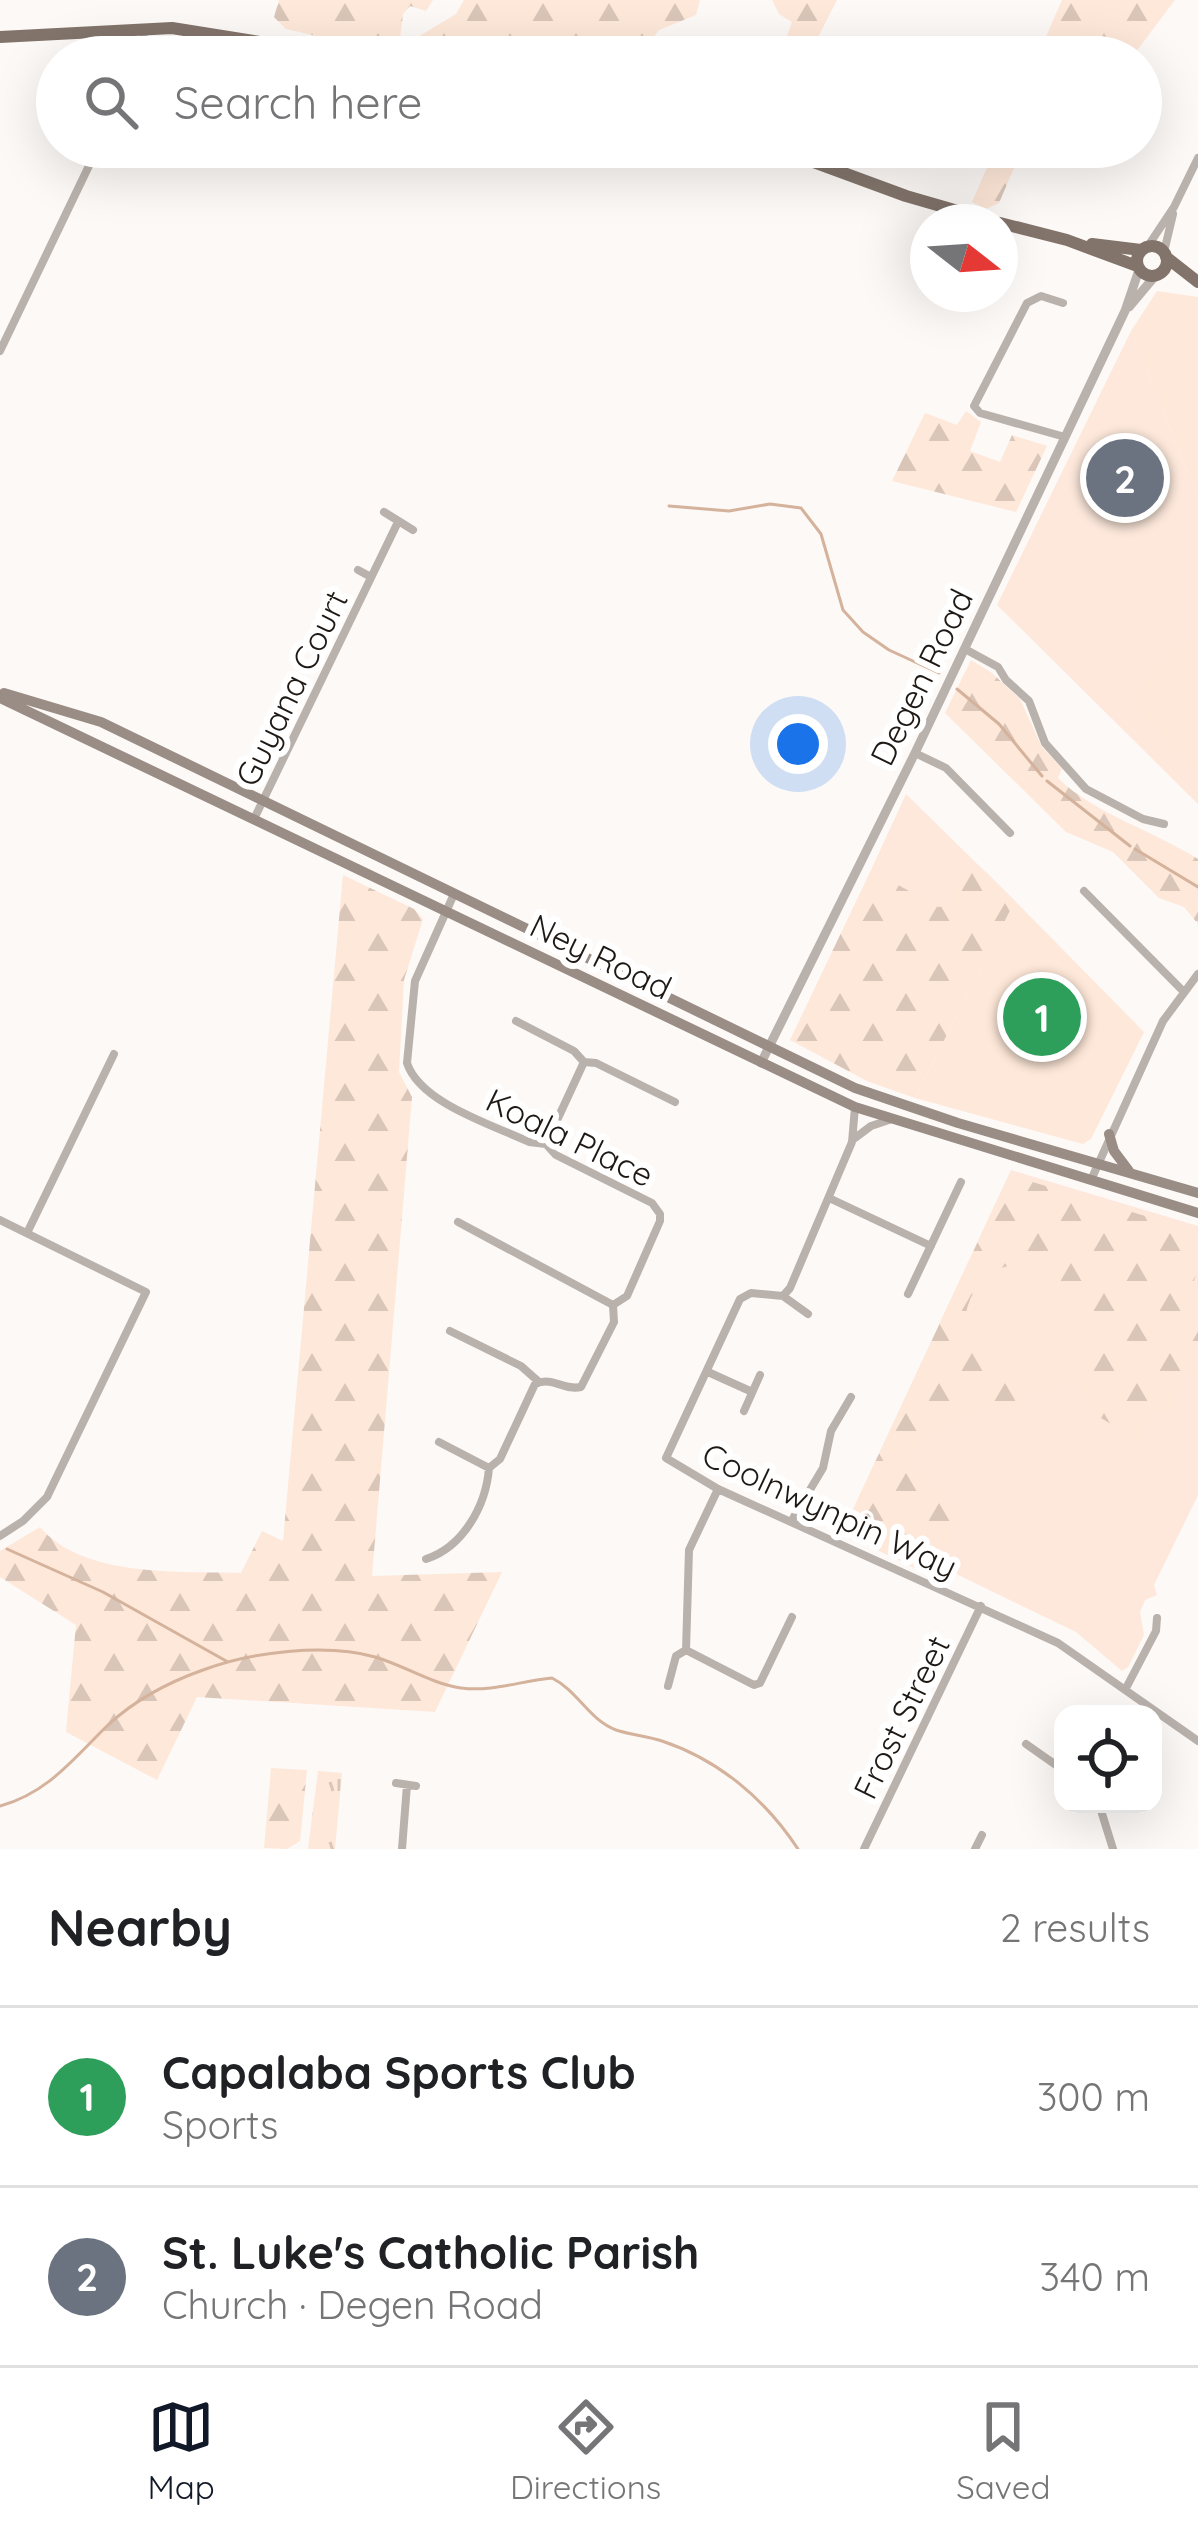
<!DOCTYPE html>
<html lang="en">
<head>
<meta charset="utf-8">
<style>
	body { margin:0; font-family:Quicksand,sans-serif; background:#f6f6f6; color:#202124 }
	.controls { position:absolute; right:36px; bottom:36px; display:grid; overflow:hidden; border-radius:24px; box-shadow:0 12px 48px #0002 }
	.controls button { width:108px; height:108px; display:grid; place-items:center; padding:0; border:0; border-bottom:3px solid #e0e0e0; background:#fff; color:#202124; font:60px sans-serif }
	.compass { position:absolute; left:910px; top:204px; width:108px; height:108px; border-radius:50%; background:#fff; box-shadow:0 12px 48px #0002; rotate:107deg }
	.you { position:absolute; left:798px; top:744px; width:42px; height:42px; margin:-30px; border:9px solid #fff; border-radius:50%; background:#1a73e8; box-shadow:0 0 0 18px #1a73e833 }
	.badge { display:grid; place-items:center; width:78px; height:78px; border-radius:50%; background:#111827; color:#fff; font-size:39px; font-weight:700 }
	.pin { position:absolute; translate:-50% -50%; border:6px solid #fff; box-shadow:0 3px 12px #0006 }
	.list { margin:0; padding:0; list-style:none }
	h2 { display:flex; justify-content:space-between; align-items:center; height:156px; margin:0; padding:0 48px; font-size:51px }
	h2 small { font-size:39px; font-weight:400; color:#757577 }
	.list li { display:grid; grid-template-columns:78px 1fr auto; gap:36px; align-items:center; box-sizing:border-box; height:180px; padding:0 48px; border-top:3px solid #e0e0e0 }
	.list b { display:block; font-size:45px; white-space:nowrap }
	.list p { margin:0; font-size:39px; white-space:nowrap; color:#757577 }
	.list em { font-size:39px; font-style:normal; color:#757577 }
	.icon { flex:none; width:66px; height:66px; fill:none; stroke:currentColor; stroke-width:2; stroke-linecap:round; stroke-linejoin:round }
	.map { position:relative; flex:none; width:1198px; height:1849px; overflow:hidden }
	.search { position:absolute; background:#fff; box-shadow:0 12px 48px #0002; left:36px; right:36px; top:36px; height:132px; display:flex; align-items:center; gap:30px; box-sizing:border-box; padding:0 42px; border-radius:66px; color:#757577; font-size:45px }
	.sheet { height:516px; background:#fff }
	nav { display:flex; justify-content:space-around; align-items:center; box-sizing:border-box; height:168px; border-top:3px solid #e0e0e0; background:#fff; font-size:33px; color:#757577 }
	nav a { display:grid; justify-items:center; gap:6px }
	nav .on { color:#111827 }
	.map>svg:first-child { display:block }
	.built { fill:#fde8db }
	.grass { fill:url(#grass-tufts) }
	.forest { fill:url(#forest-firs) }
	.garden { fill:#fee8d9 }
	.lines { fill:none; stroke-linecap:round; stroke-linejoin:round }
	.stream { stroke:#d4b29b; stroke-width:3 }
	.minor { stroke:#b9b1ac; stroke-width:8 }
	.tertiary { stroke:#b9b1ac; stroke-width:9 }
	.secondary { stroke:#998d86; stroke-width:10 }
	.primary { stroke:#82746b; stroke-width:12 }
	.labels { text-anchor:middle; dominant-baseline:central; stroke-width:12; stroke-linejoin:round; paint-order:stroke }
	.street-label { font-size:33px; fill:#1f1915; stroke:#fff }
</style>
</head>
<body>
<div class="map">
<svg width="1198" height="1849" viewBox="0 0 1198 1849">
	<defs>
		<pattern id="grass-tufts" width="24" height="20" patternUnits="userSpaceOnUse" patternTransform="scale(3)"><rect width="24" height="20" fill="#fee8d9"/><path d="M3 7l-1-3M5 7V3M7 7l1-3M15 17l-1-3M17 17v-4M19 17l1-3" fill="none" stroke="#d9c6b9"/></pattern>
		<pattern id="forest-firs" width="22" height="20" patternUnits="userSpaceOnUse" patternTransform="scale(3)"><rect width="22" height="20" fill="#fee8d9"/><path d="M5 1l3.5 6h-7zM16 11l3.5 6h-7z" fill="#d9c6b9"/></pattern>
	</defs>
	<rect width="100%" height="100%" fill="#fdf9f7"/>
	<path class="built" d="M1131 331 1198 498V804L997 605Z
		M906 794 1015 901 986 957 871 870Z
		M1011 1170 1198 1226V1495L1154 1585 1157 1595 1145 1600 1140 1612 1144 1635 1128 1667 1122 1671 1076 1632 944 1568 938 1579 842 1533Z"/>
	<path class="grass" d="M318 1771 342 1773 335 1849H308Z"/>
	<path class="forest" d="M279 0H433L426 11 410 6 403 14 400 39 382 51 286 29 274 17Z
		M464 0H700L696 15 659 30 649 43 666 57H455L416 52 411 41 456 14Z
		M772 0H837L808 57H749L765 51 781 53 792 22 779 14Z
		M1062 0H1175L1132 57H1037Z
		M996 147H1023L999 203 986 209 972 202Z
		M966 411 981 422 970 451 1000 462 1012 435 1047 446 1016 512 892 481 925 413 957 425Z
		M971 660 992 673 1020 699 1042 747 1062 768 1058 778C1093 813 1154 831 1198 859V924L1184 907 1159 898 1113 852 1066 832 945 713Z
		M871 870 938 907 948 906 954 886 962 882 971 870 985 871 1015 901 915 1098 867 1081 790 1040Z
		M343 875 414 909 423 919 404 980 399 1072 412 1097 372 1576 502 1572 435 1712 197 1697 157 1780 66 1732 76 1625 0 1577V1551L40 1527C83 1578 181 1571 241 1573L262 1531 283 1541Z
		M1009 1175 1198 1232V1268L1187 1304 1198 1308V1376L1187 1369 1173 1407 1151 1414 1139 1441 1101 1418 1075 1383 1097 1346 990 1273 970 1299 993 1374 1029 1390 1015 1412 989 1404 921 1436 908 1469 958 1509 938 1579 842 1533Z
		M271 1768 307 1770 300 1841 287 1849 264 1848Z"/>
	<path class="garden" d="M1157 291 1198 297V498L1131 331Z
		M1182 642 1198 648V771C1182 757 1135 716 1138 695 1141 676 1169 656 1182 642Z
		M1015 901 1144 1032 1091 1139 1083 1144 915 1098Z
		M1018 1264C1070 1276 1133 1328 1076 1378 1028 1419 937 1355 974 1292 985 1274 998 1267 1018 1264Z"/>
	<g class="lines">
		<path class="stream" d="M669 506 729 511 770 504 801 508 821 534 843 610 863 632 889 650 939 673
			M957 689 999 724 1042 776
			M1047 781 1130 846
			M1135 849 1198 887
			M7 1549 103 1592 228 1662
			M0 1806C48 1793 74 1758 108 1725 134 1701 169 1682 203 1670 250 1652 326 1643 375 1657 403 1665 432 1684 461 1688 492 1692 521 1681 552 1678 578 1691 589 1720 616 1730 631 1735 647 1736 662 1741 719 1760 765 1799 798 1849"/>
		<path class="minor" d="M141 57 144 29
			M1148 246 1174 207 1198 158
			M1164 252 1173 214
			M1063 303 1041 296 1027 303 974 406 980 413 1065 437
			M0 351 98 147
			M384 512 413 530
			M358 570 371 577
			M965 649 998 667 1006 680 1029 701 1045 743 1086 789 1143 819 1164 824
			M915 753 946 768 1010 833
			M254 819 398 522
			M1084 891 1183 991
			M516 1021 574 1051 584 1062
			M855 1107 852 1142 790 1288 783 1296 751 1293 740 1299 666 1458 718 1489 1058 1643 1198 1741
			M855 1138 871 1126 889 1120
			M546 1144 584 1062 596 1063 675 1102
			M1091 1180 1163 1021 1198 974
			M829 1198 931 1246
			M0 1220 146 1292 47 1497 23 1521 0 1536
			M458 1222 613 1305
			M27 1233 114 1054
			M908 1294 961 1182
			M783 1296 808 1314
			M450 1331 521 1366 539 1382
			M708 1372 750 1391
			M744 1411 760 1375
			M439 1442 489 1468
			M718 1489 689 1550 686 1650 754 1685 760 1683 792 1617
			M792 1520 823 1468 831 1431 851 1397
			M426 1559C463 1547 486 1506 489 1468L500 1459 535 1384C553 1376 564 1391 581 1387L614 1322 613 1305 627 1296 660 1221V1214L652 1203 556 1155 546 1144 529 1142C493 1125 420 1103 407 1063L415 981 454 894
			M668 1686 676 1656 686 1650
			M1125 1690 1156 1631 1157 1618
			M1026 1744 1063 1770
			M396 1783 416 1786
			M1099 1804 1113 1849
			M402 1849 407 1785
			M864 1849 981 1606
			M975 1849 982 1835"/>
		<path class="tertiary" d="M1129 307 1155 276
			M761 1063 915 753 1125 311 1139 270"/>
		<path class="secondary" d="M4 693 101 722 855 1088 958 1123 1198 1193
			M0 698 855 1107 1198 1213
			M1109 1134 1114 1151 1129 1171"/>
		<path class="primary" d="M0 37 172 28 355 57
			M773 147 906 196 996 222
			M1000 223 1067 240 1137 266
			M1092 244 1141 250
			M1137 261a15 15 0 1 1 30 0a15 15 0 1 1-30 0Z
			M1166 257 1198 282"/>
	</g>
	<g class="labels">
		<g class="street-label">
			<text transform="translate(921 677) rotate(-64)">Degen Road</text>
			<text transform="translate(291 688) rotate(-64)">Guyana Court</text>
			<text transform="translate(601 956) rotate(26)">Ney Road</text>
			<text transform="translate(570 1137) rotate(26)">Koala Place</text>
			<text transform="translate(830 1510) rotate(25)">Coolnwynpin Way</text>
			<text transform="translate(901 1717) rotate(-64)">Frost Street</text>
		</g>
	</g>
</svg>
<div class="controls">
<button><svg class="icon" aria-label="locate" viewBox="0 0 24 24"><circle cx="12" cy="12" r="6"/><path d="M12 2v4M12 18v4M2 12h4M18 12h4"/></svg></button>
</div>
<svg class="compass" viewBox="-18 -18 36 36"><path d="M0-13l5 13h-10z" fill="#e53935"/><path d="M0 13l5-13h-10z" fill="#757577"/></svg>
<div class="you"></div>
<div class="pin badge" style="left:1042px;top:1017px;background:#2e9e5b">1</div>
<div class="pin badge" style="left:1125px;top:478px;background:#6b7280">2</div>
<div class="search"><svg class="icon" aria-label="search" viewBox="0 0 24 24"><circle cx="10" cy="10" r="6"/><path d="M15 15l6 6"/></svg>Search here</div>
</div>
<section class="sheet">
<h2>Nearby<small>2 results</small></h2>
<ul class="list">
<li><span class="badge" style="background:#2e9e5b">1</span><div><b>Capalaba Sports Club</b><p>Sports</p></div><em>300 m</em></li>
<li><span class="badge" style="background:#6b7280">2</span><div><b>St. Luke's Catholic Parish</b><p>Church · Degen Road</p></div><em>340 m</em></li>
</ul>
</section>
<nav>
<a class="on"><svg class="icon" aria-label="map" viewBox="0 0 24 24"><path d="M3 6l6-2 6 2 6-2v14l-6 2-6-2-6 2zM9 4v14M15 6v14"/></svg>Map</a>
<a><svg class="icon" aria-label="directions" viewBox="0 0 24 24"><path d="M12 3l9 9-9 9-9-9zM9 14v-3h6M13 9l2 2-2 2"/></svg>Directions</a>
<a><svg class="icon" aria-label="saved" viewBox="0 0 24 24"><path d="M7 4h10v16l-5-4-5 4z"/></svg>Saved</a>
</nav>
</body>
</html>
